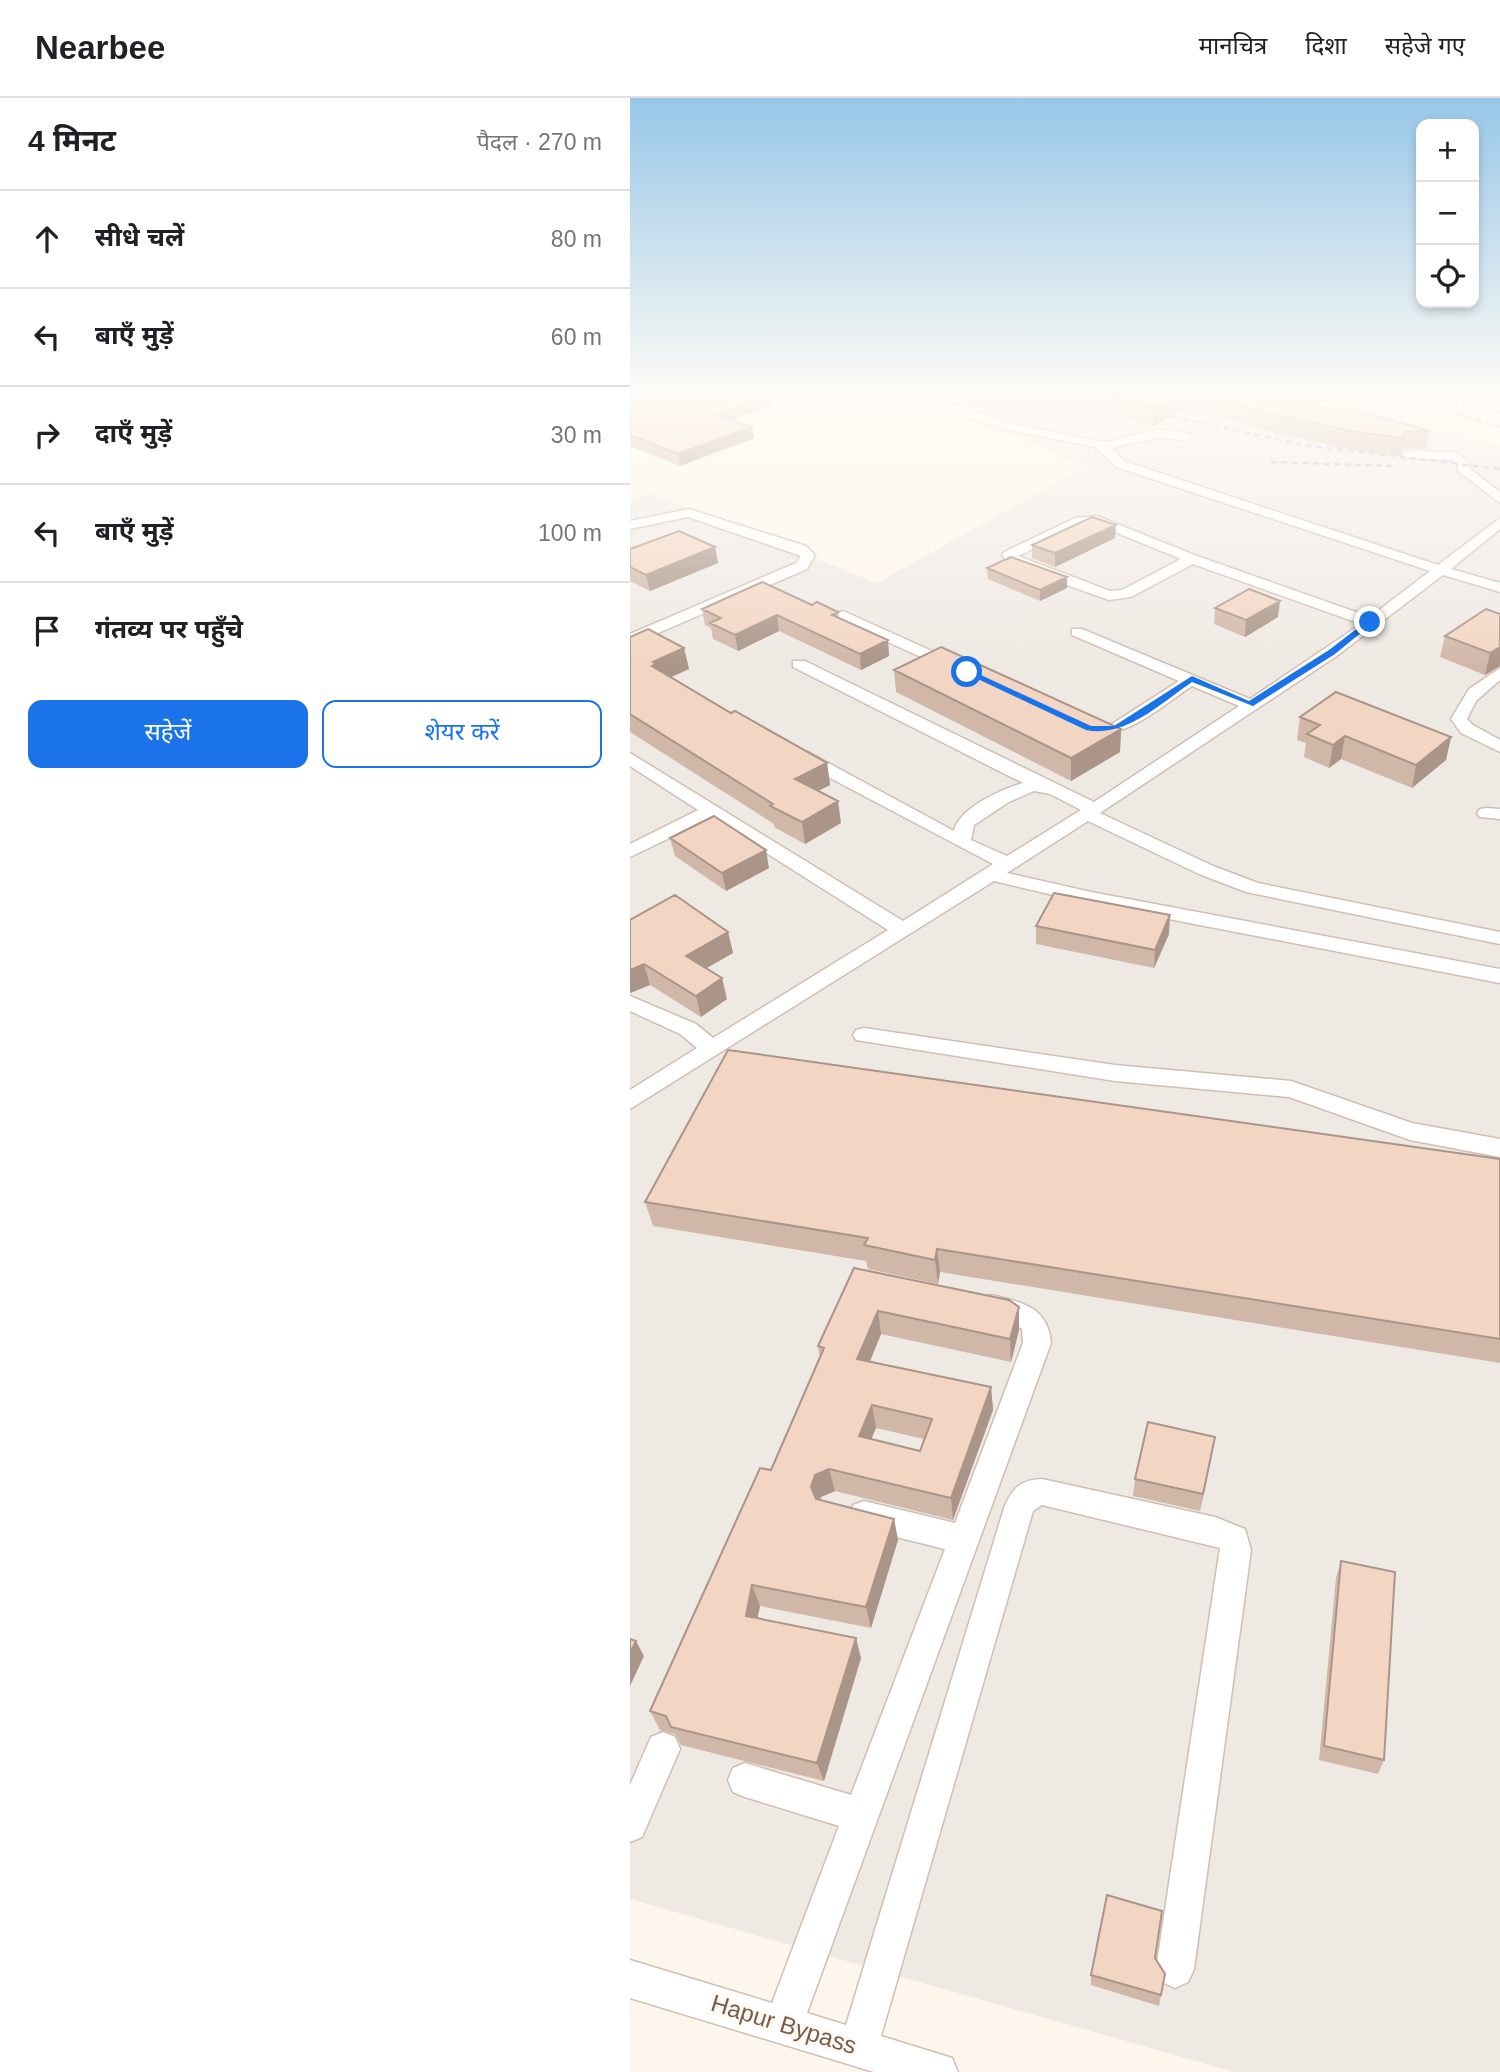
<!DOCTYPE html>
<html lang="hi">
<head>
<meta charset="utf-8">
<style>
	body { margin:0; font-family:Arial,"Noto Sans Devanagari",sans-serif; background:#f2f2f2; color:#202124 }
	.controls { position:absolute; right:21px; top:21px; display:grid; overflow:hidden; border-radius:14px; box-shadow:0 4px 10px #0003 }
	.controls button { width:63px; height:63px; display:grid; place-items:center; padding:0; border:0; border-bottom:2px solid #e0e0e0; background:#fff; color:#202124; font:35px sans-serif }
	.stop { position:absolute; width:21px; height:21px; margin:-16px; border:5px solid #1a73e8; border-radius:50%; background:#fff }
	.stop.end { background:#1a73e8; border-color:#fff; box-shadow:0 2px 7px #0008 }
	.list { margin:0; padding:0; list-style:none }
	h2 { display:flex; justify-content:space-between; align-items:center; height:91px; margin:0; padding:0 28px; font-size:30px }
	h2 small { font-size:23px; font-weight:400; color:#757577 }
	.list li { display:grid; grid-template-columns:46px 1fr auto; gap:21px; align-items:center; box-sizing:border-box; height:98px; padding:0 28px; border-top:2px solid #e0e0e0 }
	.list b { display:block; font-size:26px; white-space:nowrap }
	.list em { font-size:23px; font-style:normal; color:#757577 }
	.actions { display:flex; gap:14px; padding:21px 28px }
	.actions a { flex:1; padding:16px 0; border:2px solid #1a73e8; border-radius:14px; text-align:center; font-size:24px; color:#1a73e8 }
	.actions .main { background:#1a73e8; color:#fff }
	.icon { flex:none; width:38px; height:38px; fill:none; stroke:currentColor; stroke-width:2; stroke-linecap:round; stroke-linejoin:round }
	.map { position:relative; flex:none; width:870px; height:1974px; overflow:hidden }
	header { display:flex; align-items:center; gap:42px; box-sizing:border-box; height:98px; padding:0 35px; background:#fff; border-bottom:2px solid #e0e0e0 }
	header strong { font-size:33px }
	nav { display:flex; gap:38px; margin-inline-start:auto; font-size:24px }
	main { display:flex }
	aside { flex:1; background:#fff }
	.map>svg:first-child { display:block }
	.industrial { fill:#efe9e4 }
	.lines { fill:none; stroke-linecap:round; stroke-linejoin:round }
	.minor-casing { stroke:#d1beb0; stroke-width:3 }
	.minor { fill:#fff; fill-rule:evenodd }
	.rail { stroke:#b9a8c9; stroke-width:2.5; stroke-dasharray:6 4.5; stroke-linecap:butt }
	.wall { fill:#d1b7a8; fill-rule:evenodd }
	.shaded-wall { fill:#aa9588 }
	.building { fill:#f3d5c3; stroke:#aa9588; stroke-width:2; fill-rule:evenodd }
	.route { fill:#1a73e8 }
	.labels { text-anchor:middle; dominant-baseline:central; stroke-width:6; stroke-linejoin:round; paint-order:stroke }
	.near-street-label { font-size:24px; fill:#7a5c4d; stroke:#fffaf3 }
</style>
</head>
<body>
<header>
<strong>Nearbee</strong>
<nav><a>मानचित्र</a><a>दिशा</a><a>सहेजे गए</a></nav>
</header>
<main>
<aside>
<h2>4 मिनट<small>पैदल · 270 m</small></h2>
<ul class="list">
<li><svg class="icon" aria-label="ahead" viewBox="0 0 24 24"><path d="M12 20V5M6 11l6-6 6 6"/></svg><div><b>सीधे चलें</b></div><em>80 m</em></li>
<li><svg class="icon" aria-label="left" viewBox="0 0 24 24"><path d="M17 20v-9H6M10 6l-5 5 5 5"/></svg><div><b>बाएँ मुड़ें</b></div><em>60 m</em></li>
<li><svg class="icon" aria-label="right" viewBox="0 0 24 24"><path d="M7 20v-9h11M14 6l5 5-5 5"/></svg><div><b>दाएँ मुड़ें</b></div><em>30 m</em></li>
<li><svg class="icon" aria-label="left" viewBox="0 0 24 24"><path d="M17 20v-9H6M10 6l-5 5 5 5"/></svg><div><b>बाएँ मुड़ें</b></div><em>100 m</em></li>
<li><svg class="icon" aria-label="arrive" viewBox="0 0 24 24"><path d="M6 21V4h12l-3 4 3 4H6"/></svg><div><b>गंतव्य पर पहुँचे</b></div></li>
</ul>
<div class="actions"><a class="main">सहेजें</a><a>शेयर करें</a></div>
</aside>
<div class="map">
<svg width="870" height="1974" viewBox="0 0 870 1974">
	<rect width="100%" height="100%" fill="#fdf6ec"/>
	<path class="industrial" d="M264 294H669L870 348V1974H604L0 1801V403L19 395 247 485 455 369 396 342Z"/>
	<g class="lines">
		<defs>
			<path id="minor" d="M271 294H288L375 324 474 344 530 331 560 336 562 339 556 343 530 339 482 350 494 363 808 467 870 420V431L821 471 870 485V494L813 477 708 557 470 715 583 768 628 785 870 834V846L616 794 569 776 458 723 377 775 461 794 870 871V885L461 806 364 783 0 1011V992L67 950 50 936 0 913V898L66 926 83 940 258 832 81 720 0 759V746L68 712 0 668V655L273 823 363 766 166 662 163 658 166 654H178L324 733C329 710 372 691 393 685L163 569V563H175L464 704 609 608 562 588C527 611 495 644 452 634L450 630 452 626H482L549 583 442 537V531H452L620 601 731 526 563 466 501 499 479 502 380 467 372 457 374 454 445 420 467 418 567 458 740 519 800 473 486 369 465 349 368 330ZM465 426 551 461 492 492 480 493 388 458 453 427ZM404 693 420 696 451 712 377 758 341 742 344 727 379 704Z
				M814 294H832L870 306V313Z
				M777 353 825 354 839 364V370L870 394V405L828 373V367L822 362 773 360V354Z
				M59 411 176 448 185 457 177 471 0 547V536L166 465 171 458 58 419 0 431V423Z
				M213 513 331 566 333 569 331 572H319L208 521V515Z
				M870 570V582L846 603 837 621 843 627 870 642V654L831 635 821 621 839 591Z
				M856 710 870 711V721L850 719 847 715 850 711Z
				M234 930 485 967 661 983 782 1025 870 1041V1059L780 1042 659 999 485 983 226 942 223 937 226 932Z
				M361 1197C392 1204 418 1209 421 1245L177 1915 216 1927 375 1407C384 1388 392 1382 412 1381L585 1419 615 1431 621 1452 564 1871 558 1884 545 1890 532 1884 526 1871 590 1450 412 1407 403 1413 251 1938 322 1960 328 1974H244L0 1900V1862L142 1905 209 1728 115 1699 103 1694 98 1682 103 1670 115 1665 221 1697 315 1451 234 1431 223 1427 219 1417 223 1407 234 1403 325 1425 393 1245 392 1231 382 1224 352 1216 348 1208 352 1200Z
				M33 1634 45 1639 50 1651 12 1739 0 1744V1687L21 1639Z"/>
		</defs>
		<use href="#minor" class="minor-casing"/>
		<use href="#minor" class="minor"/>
		<path class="rail" d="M745 294 870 329
			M791 294 870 315
			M522 314 673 347 870 371
			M641 364 764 368"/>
	</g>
	<path class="wall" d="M0 294 142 308 101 322 124 340 50 368 0 348Z
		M447 294H662L799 333 796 351H772L770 358 722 352 649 336 560 309 523 328 447 304Z
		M486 427 485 440 425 469 402 460V447Z
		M85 449 88 465 20 493 0 483V451Z
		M357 470 437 479V490L410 503 358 481Z
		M182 507 208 514 209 520 258 542 259 558 231 572 149 533 108 553 83 541 81 530 75 527 72 511Z
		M585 510 648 519 615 539 584 526Z
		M870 516V568L855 577 810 559 815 538Z
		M0 539 54 550 59 571 41 579 101 615 197 665 200 687 188 693 211 725 175 746 144 729V726L0 634Z
		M264 572 491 631 490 654 441 683 266 594Z
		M670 619 821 639 816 662 782 690 711 661 699 670 674 659 676 645 667 642Z
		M40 740 139 770 96 793 45 758Z
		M0 822 98 834 103 855 76 870 97 901 71 919 20 887 0 895Z
		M406 828 539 836 524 870 406 846Z
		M870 1061V1265L310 1174 308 1186 238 1171 236 1163 23 1128 15 1104Z
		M224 1170 389 1209V1232L381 1264 251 1236 240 1264 361 1289 363 1312 323 1422 205 1393 191 1399 190 1401 264 1421 268 1442 241 1530 130 1508 127 1520 231 1560 194 1683 51 1647 45 1636 30 1632 20 1613 141 1372 190 1259 188 1248ZM246 1330 294 1341 290 1353 241 1341Z
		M585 1339 570 1413 503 1398 505 1381Z
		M711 1463 754 1662 748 1676 689 1662 706 1480Z
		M525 1860 535 1876 529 1908 461 1887V1877Z"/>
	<path class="shaded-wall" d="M556 294H561L560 309 523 328 524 310Z
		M140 297 142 308 86 327 84 316Z
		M122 329 124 340 50 368 48 356Z
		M486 427 485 440 425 469V455Z
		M85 449 88 465 20 493 16 477Z
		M437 479V490L410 503V492Z
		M650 503 648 519 615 539 616 522Z
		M147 517 149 533 108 553 105 537Z
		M258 542 259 558 231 572 230 556Z
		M870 549V568L855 577 860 555Z
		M54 550 59 571 30 584 22 568 23 564Z
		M491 631 490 654 441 683V660Z
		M715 638 711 661 699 670 703 647Z
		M821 639 816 662 782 690 786 667Z
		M197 665 200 687 168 703 165 681Z
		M208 703 211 725 175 746 172 724Z
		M136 752 139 770 96 793 92 775Z
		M540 817 539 836 524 870 525 852Z
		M98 834 103 855 61 879 56 858Z
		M14 866 20 887 0 895V872Z
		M92 880 97 901 71 919 66 898Z
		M307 1151 310 1174 308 1186 305 1162Z
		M389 1209V1232L381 1264 380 1241Z
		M248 1213 251 1236 231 1284 227 1261Z
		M361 1289 363 1312 323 1422 321 1400Z
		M242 1307 246 1330 233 1361 229 1338Z
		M585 1339 582 1356 570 1413 573 1396Z
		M199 1371 205 1393 191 1399 187 1411 181 1389 185 1377Z
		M264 1421 268 1442 241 1530 236 1509Z
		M122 1487 130 1508 124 1538 116 1518Z
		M226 1540 231 1560 194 1683 187 1665Z
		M6 1543 14 1558 0 1588V1555Z"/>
	<path class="building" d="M0 294H133L140 297 84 316 122 329 48 356 0 337Z
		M471 294H556L524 310Z
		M569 294H662L799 333 775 334 773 340 725 334 651 318Z
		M462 419 486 427 425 455 402 447Z
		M49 433 85 449 16 477 0 469V451Z
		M381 459 437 479 410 492 357 470Z
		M132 484 182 507 187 504 208 514 202 517 258 542 230 556 147 517 105 537 80 525 91 520 72 511Z
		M619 491 650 503 616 522 585 510Z
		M856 511 870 516V549L860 555 815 538Z
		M18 531 54 550 23 564 26 566 22 568 101 615 105 613 197 665 165 681 208 703 172 724 140 708 143 706 0 616V539Z
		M311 549 491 631 441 660 264 572Z
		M706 594 821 639 786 667 715 638 703 647 677 636 690 627 670 619Z
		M84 718 136 752 92 775 40 740Z
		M424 795 540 817 525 852 406 828Z
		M45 797 98 834 56 858 92 880 66 898 14 866 0 872V822Z
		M98 952 870 1061V1241L307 1151 305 1162 234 1147 238 1140 15 1104Z
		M224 1170 379 1202 389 1209 380 1241 248 1213 227 1261 361 1289 321 1400 199 1371 185 1377 181 1389 186 1401 264 1421 236 1509 122 1487 116 1518 226 1540 187 1665 41 1629 36 1618 20 1613 130 1370 141 1372 194 1250 188 1248ZM242 1307 302 1321 290 1353 229 1338Z
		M518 1324 585 1339 573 1396 505 1381Z
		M711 1463 765 1474 754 1662 694 1648Z
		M0 1541 6 1543 0 1555Z
		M477 1797 532 1813 525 1860 535 1876 531 1897 461 1877Z"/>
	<linearGradient id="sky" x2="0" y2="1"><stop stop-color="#97c7e8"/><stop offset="0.52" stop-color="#fefbf6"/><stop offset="1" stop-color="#fefbf6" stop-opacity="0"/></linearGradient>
	<rect width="870" height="570" fill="url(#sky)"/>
	<path class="route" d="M738 522 744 524 705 556 623 608 562 584C531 605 496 640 456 632L333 574 340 572 461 628H484L562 578 619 603 699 552Z"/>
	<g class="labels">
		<g class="near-street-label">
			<text transform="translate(154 1926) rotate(17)">Hapur Bypass</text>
		</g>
	</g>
</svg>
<div class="controls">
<button>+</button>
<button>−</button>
<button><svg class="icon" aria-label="locate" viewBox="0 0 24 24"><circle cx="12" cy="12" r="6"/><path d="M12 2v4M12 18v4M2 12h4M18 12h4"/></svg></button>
</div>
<div class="stop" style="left:337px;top:574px"></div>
<div class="stop end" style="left:740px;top:524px"></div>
</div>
</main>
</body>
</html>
